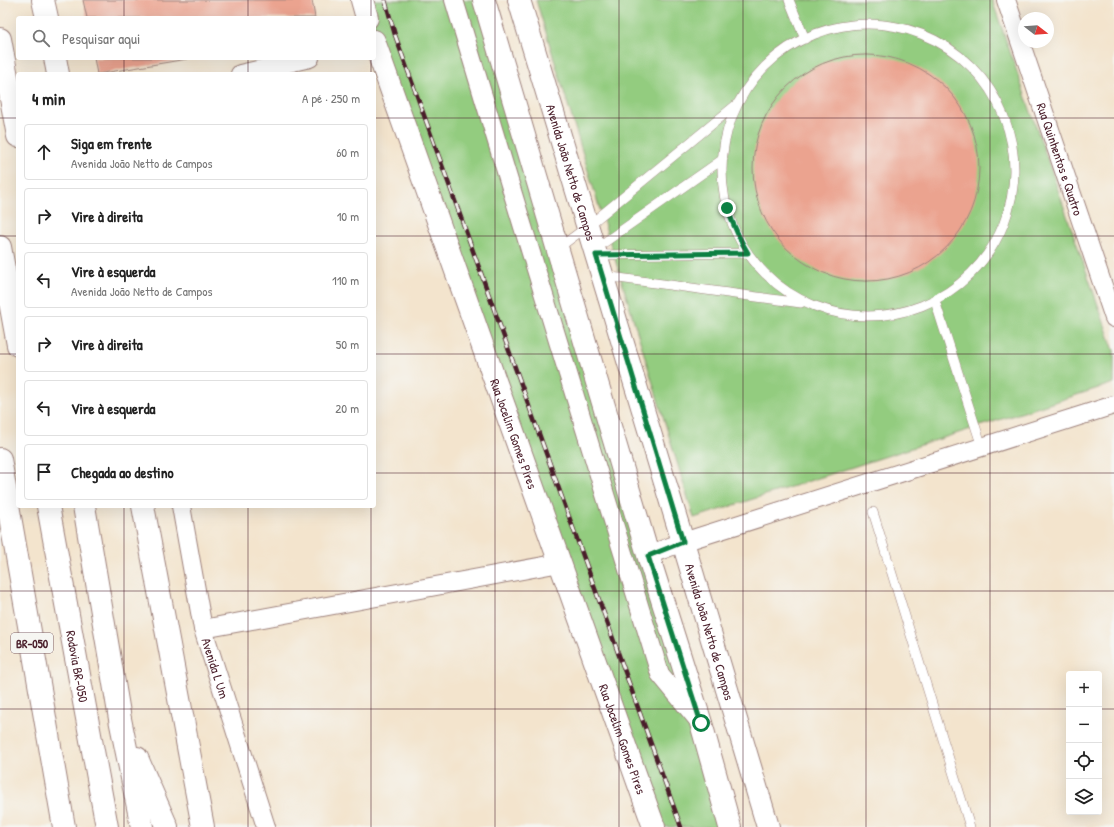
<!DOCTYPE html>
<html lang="pt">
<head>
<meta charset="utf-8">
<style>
	body { margin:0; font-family:"Patrick Hand",sans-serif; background:#f2f2f2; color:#222 }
	.controls { position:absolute; right:12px; bottom:12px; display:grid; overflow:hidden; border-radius:4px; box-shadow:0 4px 16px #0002 }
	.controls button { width:36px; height:36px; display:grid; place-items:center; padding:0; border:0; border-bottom:1px solid #e0e0e0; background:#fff; color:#222; font:20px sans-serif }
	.compass { position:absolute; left:1018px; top:12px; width:36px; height:36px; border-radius:50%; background:#fff; box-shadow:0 4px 16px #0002; rotate:107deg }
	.stop { position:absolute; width:12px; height:12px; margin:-9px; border:3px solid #0b8043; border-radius:50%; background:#fff }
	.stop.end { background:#0b8043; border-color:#fff; box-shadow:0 1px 4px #0008 }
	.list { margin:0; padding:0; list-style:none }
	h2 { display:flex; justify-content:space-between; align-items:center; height:52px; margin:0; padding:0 16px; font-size:17px }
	h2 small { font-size:13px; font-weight:400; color:#767676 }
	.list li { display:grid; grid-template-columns:26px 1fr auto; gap:12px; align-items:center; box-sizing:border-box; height:56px; margin:0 8px 8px; padding:0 8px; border:1px solid #e0e0e0; border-radius:4px }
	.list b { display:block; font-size:15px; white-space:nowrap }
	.list p { margin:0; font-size:13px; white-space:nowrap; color:#767676 }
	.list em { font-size:13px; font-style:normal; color:#767676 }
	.icon { flex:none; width:22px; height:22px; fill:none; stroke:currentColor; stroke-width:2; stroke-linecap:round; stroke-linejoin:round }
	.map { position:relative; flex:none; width:1114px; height:827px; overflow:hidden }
	.search { position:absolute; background:#fff; box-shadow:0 4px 16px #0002; left:16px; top:16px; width:360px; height:44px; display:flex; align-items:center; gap:10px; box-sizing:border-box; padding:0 14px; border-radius:4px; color:#767676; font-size:15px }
	.panel { position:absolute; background:#fff; box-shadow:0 4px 16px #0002; left:16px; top:72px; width:360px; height:436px; border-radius:4px }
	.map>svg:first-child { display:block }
	.green { fill:#93cc7f; stroke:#6e7655 }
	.building { fill:#eba38f }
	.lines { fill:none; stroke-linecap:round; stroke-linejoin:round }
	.lane-casing { stroke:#9e827c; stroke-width:10 }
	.street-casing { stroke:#9e827c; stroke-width:20 }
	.secondary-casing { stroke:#9e827c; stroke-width:24 }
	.highway-casing { stroke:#9e827c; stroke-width:24 }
	.lane { stroke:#fff; stroke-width:9 }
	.street { stroke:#fff; stroke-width:18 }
	.secondary { stroke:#fff; stroke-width:22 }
	.highway { stroke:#fff; stroke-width:22 }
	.rail-casing { stroke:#4a1f2b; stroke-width:4.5 }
	.rail { stroke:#f6f6f2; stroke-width:3; stroke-dasharray:9; stroke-linecap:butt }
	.route { stroke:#0b8043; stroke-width:5 }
	.grid { fill:none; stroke:#4a1f2b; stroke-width:1; stroke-opacity:0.55 }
	.labels { text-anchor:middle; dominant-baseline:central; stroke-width:4; stroke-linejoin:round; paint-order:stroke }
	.shield { fill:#f6f6f2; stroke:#7e6067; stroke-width:1 }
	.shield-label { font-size:12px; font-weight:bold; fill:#4a1f2b }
	.street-label { font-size:13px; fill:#4a1f2b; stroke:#f6f6f2 }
</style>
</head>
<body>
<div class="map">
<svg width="1114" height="827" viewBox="0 0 1114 827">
	<rect width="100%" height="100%" fill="#f6f6f2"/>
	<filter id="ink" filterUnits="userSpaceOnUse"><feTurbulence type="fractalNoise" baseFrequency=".025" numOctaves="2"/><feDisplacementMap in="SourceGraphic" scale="8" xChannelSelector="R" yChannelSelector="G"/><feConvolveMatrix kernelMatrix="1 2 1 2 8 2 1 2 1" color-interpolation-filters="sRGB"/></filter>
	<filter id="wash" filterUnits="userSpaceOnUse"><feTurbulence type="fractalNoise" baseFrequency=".012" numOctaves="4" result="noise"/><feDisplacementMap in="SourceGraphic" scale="16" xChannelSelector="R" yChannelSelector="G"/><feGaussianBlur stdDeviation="0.9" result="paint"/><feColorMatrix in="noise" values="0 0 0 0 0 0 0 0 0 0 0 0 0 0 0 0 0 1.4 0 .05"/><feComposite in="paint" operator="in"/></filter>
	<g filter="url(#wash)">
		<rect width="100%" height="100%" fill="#f3e4cd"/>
		<path class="green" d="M363 0H484L701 723 731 827H654L374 41V18Z
			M536 0H992L1114 351V383L694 518Z"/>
		<g id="blocks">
			<path class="building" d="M83 0H312L315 18H87Z
				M753 168a113 113 0 1 1 226 0a113 113 0 1 1-226 0Z
				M94 58H187V59L97 74Z"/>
		</g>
	</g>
	<g filter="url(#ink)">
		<use href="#blocks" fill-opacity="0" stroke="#9e827c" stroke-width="1"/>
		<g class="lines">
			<defs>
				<path id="lane" d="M789 0 805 39
					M722 170a146 146 0 1 1 292 0a146 146 0 1 1-292 0Z
					M557 249 588 226 737 104
					M595 249 723 159
					M596 255 748 253
					M604 276 801 303
					M935 301 982 447
					M873 512 970 827"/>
				<g id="street">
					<path d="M454 0 497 142 660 674 698 720"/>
					<path id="s1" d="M1006 0 1114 318"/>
					<path d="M240 74 310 58"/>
					<path id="s2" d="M181 506 203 629 266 827"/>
					<path d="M648 555 683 542 1114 405"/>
					<path d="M203 629 560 563"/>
				</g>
				<g id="secondary">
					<path d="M362 0 367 18"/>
					<path d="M484 0 648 555 701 723 730 827"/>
					<path id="s3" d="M519 0 683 542 768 827"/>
					<path id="s4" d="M374 41 654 827"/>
				</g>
				<g id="highway">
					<path d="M43 0 47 18"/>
					<path d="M0 39 18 136"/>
					<path d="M55 58 58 74"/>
					<path d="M0 247 18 345"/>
					<path d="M0 459 64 827"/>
					<path id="s5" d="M48 506 107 827"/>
					<path d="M84 506 120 719 142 827"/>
					<path d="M143 506 203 827"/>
					<path d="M137 758 167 827"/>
				</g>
			</defs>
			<use href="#lane" class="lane-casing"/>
			<use href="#street" class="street-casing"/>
			<use href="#secondary" class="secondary-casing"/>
			<use href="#highway" class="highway-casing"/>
			<use href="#lane" class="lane"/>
			<use href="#street" class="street"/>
			<use href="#secondary" class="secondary"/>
			<use href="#highway" class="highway"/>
			<defs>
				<path id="rail" d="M385 0 395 35 681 827"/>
			</defs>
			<use href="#rail" class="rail-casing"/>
			<use href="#rail" class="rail"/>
		</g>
	</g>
	<g class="lines" filter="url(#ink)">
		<path class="route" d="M701 723 648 556 683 542 596 255 748 253C739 239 733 224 727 208"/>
	</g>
	<path class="grid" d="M124 0V18M248 0V18M371 0V18M495 0V827M619 0V827M743 0V827M866 0V827M990 0V827M124 58V74M248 58V74M371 58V74M0 118H18M374 118H1114M0 236H18M374 236H1114M0 354H18M374 354H1114M0 473H18M374 473H1114M124 506V827M248 506V827M371 506V827M0 591H1114M0 709H1069M1099 709H1114"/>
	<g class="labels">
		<rect class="shield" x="11" y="633" width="42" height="20" rx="3"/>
		<g class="shield-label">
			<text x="32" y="643">BR-050</text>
		</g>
		<g class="street-label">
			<text stroke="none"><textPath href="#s1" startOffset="168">Rua Quinhentos e Quatro</textPath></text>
			<text stroke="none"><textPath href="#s3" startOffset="180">Avenida João Netto de Campos</textPath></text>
			<text stroke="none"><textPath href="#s4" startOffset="417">Rua Jocelim Gomes Pires</textPath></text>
			<text stroke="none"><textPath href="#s3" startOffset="660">Avenida João Netto de Campos</textPath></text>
			<text stroke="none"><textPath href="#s5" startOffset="163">Rodovia BR-050</textPath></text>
			<text stroke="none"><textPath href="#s2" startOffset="166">Avenida L Um</textPath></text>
			<text stroke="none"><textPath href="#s4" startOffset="741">Rua Jocelim Gomes Pires</textPath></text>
		</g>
	</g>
</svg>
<div class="controls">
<button>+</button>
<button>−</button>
<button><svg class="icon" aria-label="locate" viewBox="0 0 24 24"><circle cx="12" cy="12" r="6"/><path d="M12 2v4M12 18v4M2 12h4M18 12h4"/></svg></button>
<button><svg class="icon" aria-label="layers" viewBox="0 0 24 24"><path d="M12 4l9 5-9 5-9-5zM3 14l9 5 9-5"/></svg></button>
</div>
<svg class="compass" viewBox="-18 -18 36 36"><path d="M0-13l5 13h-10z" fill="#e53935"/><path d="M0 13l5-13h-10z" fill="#767676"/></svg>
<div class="stop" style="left:701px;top:723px"></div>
<div class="stop end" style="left:727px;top:208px"></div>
<div class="search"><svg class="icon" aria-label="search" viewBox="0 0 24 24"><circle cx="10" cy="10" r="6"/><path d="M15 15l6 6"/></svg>Pesquisar aqui</div>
<section class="panel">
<h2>4 min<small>A pé · 250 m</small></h2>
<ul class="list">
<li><svg class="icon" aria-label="ahead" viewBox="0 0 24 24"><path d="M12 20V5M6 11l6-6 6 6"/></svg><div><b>Siga em frente</b><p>Avenida João Netto de Campos</p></div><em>60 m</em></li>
<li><svg class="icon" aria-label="right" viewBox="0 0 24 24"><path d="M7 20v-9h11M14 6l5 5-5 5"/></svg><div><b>Vire à direita</b></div><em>10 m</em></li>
<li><svg class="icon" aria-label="left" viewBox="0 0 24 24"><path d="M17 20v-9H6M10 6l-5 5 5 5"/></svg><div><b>Vire à esquerda</b><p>Avenida João Netto de Campos</p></div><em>110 m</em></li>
<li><svg class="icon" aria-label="right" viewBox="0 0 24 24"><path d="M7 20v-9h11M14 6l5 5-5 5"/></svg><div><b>Vire à direita</b></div><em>50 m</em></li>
<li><svg class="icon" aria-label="left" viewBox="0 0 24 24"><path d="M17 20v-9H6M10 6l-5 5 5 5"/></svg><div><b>Vire à esquerda</b></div><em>20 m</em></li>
<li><svg class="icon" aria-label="arrive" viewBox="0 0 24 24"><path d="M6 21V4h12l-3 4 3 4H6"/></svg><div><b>Chegada ao destino</b></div></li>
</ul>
</section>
</div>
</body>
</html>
